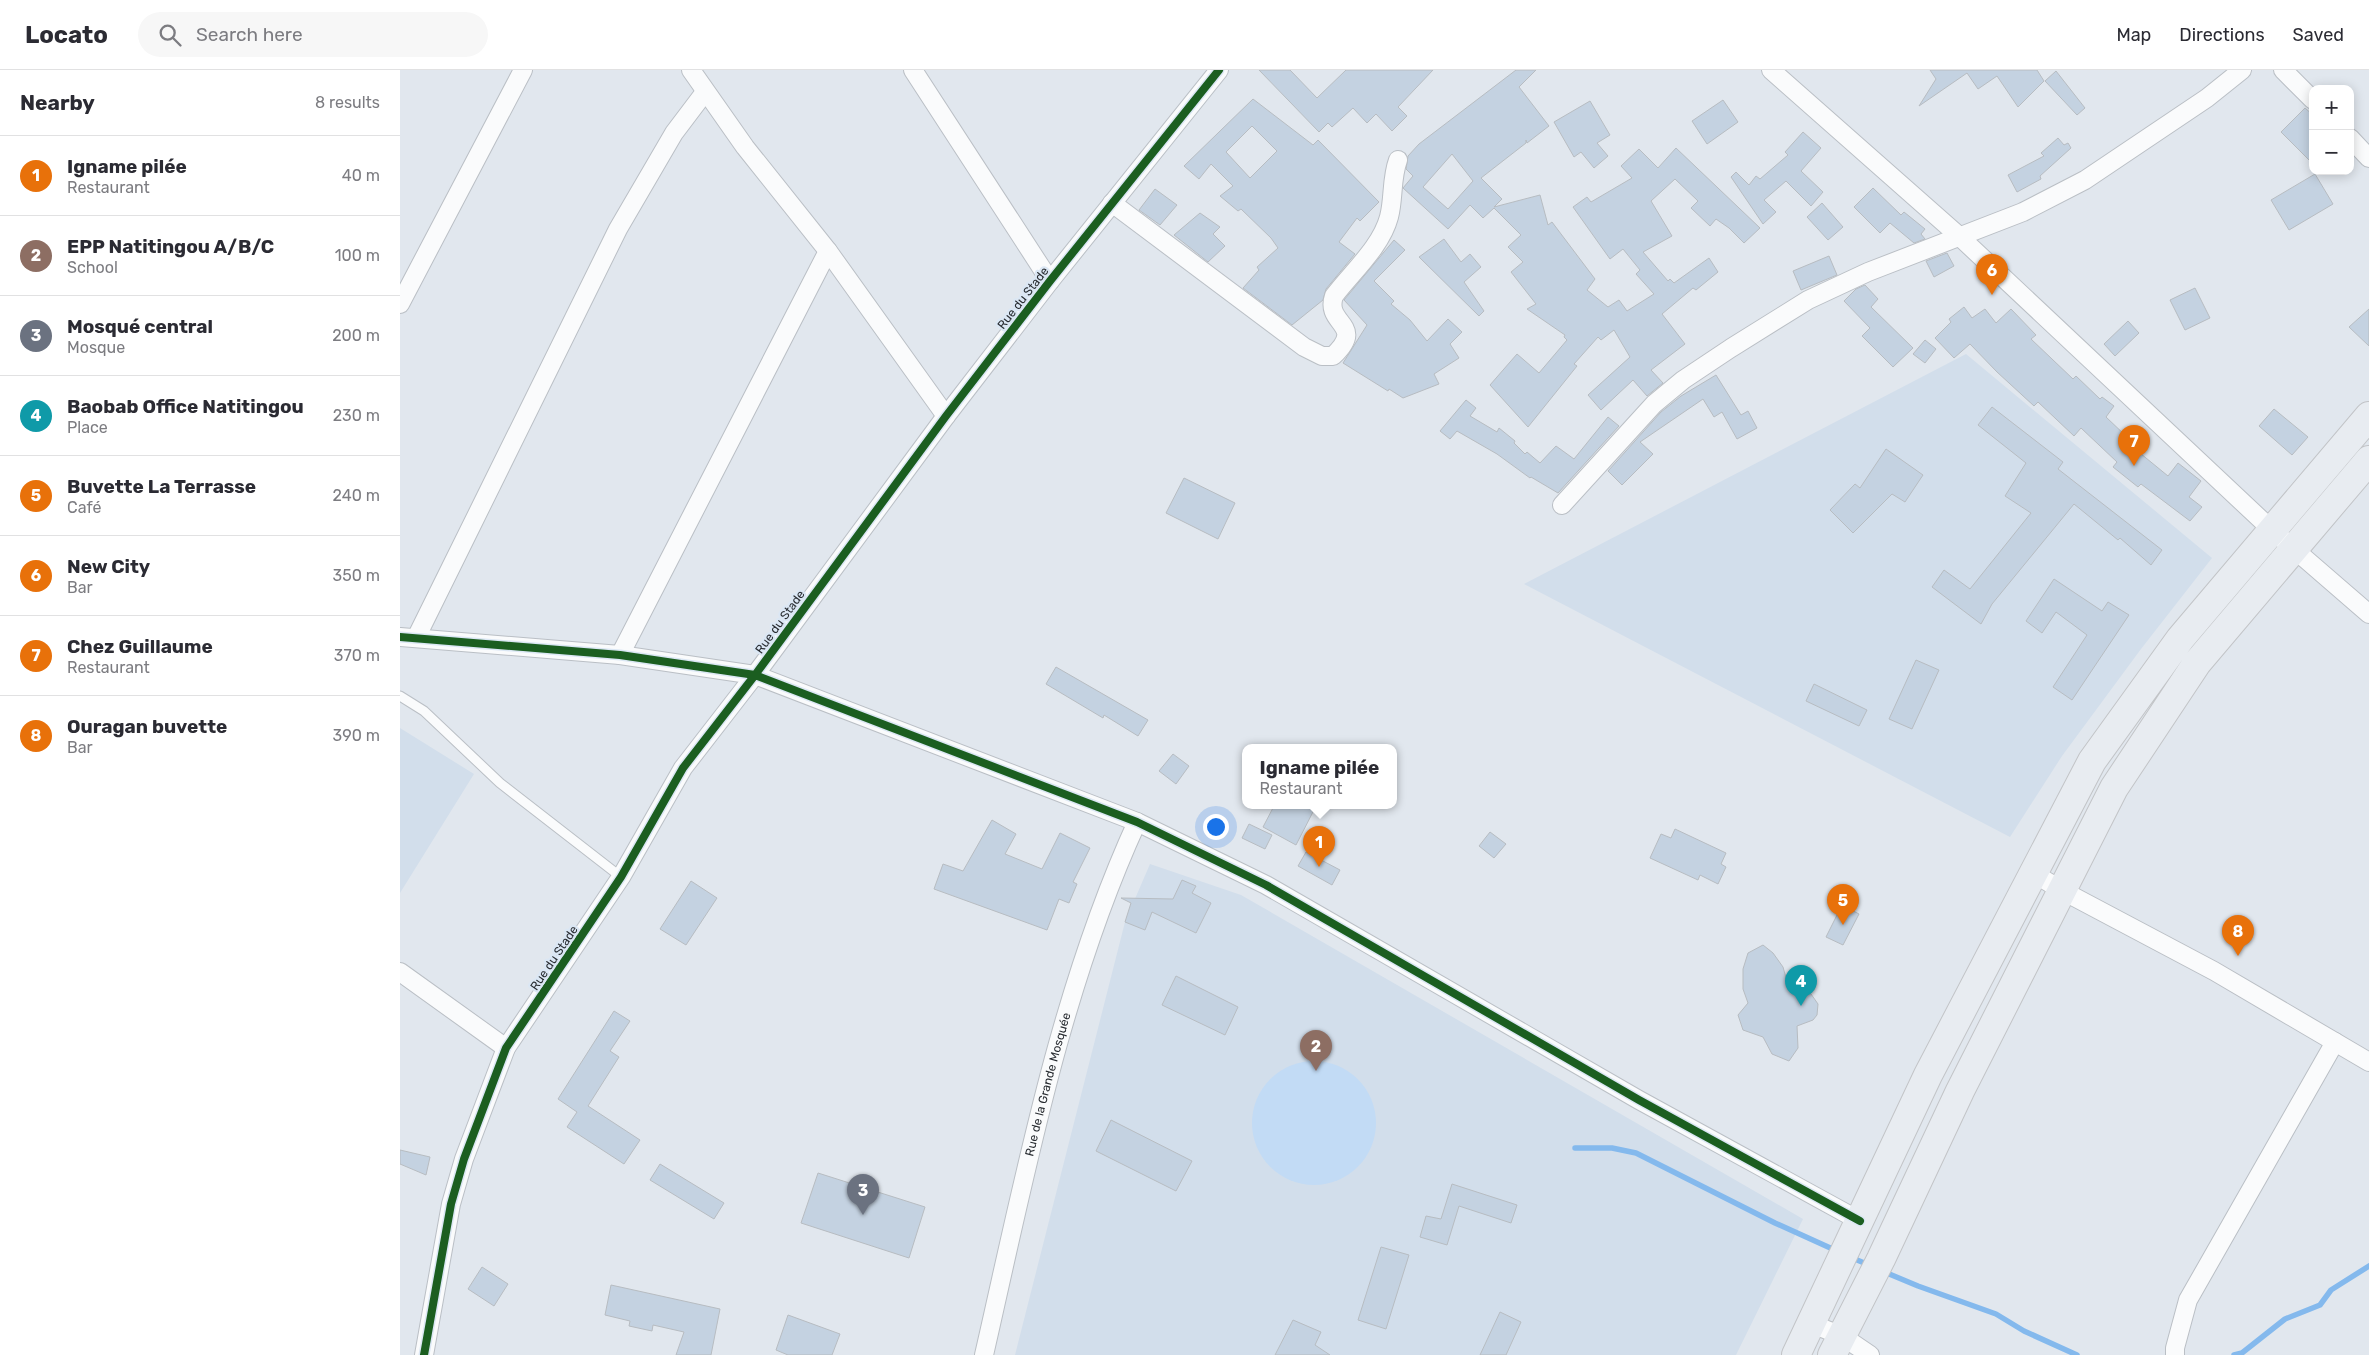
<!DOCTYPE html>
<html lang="en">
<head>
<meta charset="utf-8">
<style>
	body { margin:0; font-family:Rubik,sans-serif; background:#f7f7f7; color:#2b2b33 }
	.controls { position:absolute; right:15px; top:15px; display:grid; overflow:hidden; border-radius:10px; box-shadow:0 2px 12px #0003 }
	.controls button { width:45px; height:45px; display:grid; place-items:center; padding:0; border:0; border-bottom:1px solid #e1e1e2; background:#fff; color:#2b2b33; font:25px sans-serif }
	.you { position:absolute; left:815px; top:756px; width:18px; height:18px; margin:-12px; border:4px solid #fff; border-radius:50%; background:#1a73e8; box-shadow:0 0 0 8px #1a73e833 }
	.badge { display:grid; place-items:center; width:32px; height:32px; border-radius:50%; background:#d93025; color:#fff; font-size:16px; font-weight:700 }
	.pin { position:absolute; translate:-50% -41px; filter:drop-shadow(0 1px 2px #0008) }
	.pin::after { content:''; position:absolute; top:26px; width:18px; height:15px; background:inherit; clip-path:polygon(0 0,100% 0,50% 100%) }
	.popup { position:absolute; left:842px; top:674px; width:155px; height:65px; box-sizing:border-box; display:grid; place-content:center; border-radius:10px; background:#fff; filter:drop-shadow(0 1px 4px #0005); font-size:16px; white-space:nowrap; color:#7c7c81 }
	.popup b { font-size:19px; color:#2b2b33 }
	.popup::after { content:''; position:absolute; left:50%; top:100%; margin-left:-10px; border:10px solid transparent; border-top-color:#fff }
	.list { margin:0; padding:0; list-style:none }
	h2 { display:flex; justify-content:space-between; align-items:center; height:65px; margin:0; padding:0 20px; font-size:21px }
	h2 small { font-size:16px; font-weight:400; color:#7c7c81 }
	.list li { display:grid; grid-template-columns:32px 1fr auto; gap:15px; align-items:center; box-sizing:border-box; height:80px; padding:0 20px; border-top:1px solid #e1e1e2 }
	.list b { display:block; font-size:19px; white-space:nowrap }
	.list p { margin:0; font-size:16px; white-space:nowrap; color:#7c7c81 }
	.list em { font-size:16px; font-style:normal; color:#7c7c81 }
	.icon { flex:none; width:28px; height:28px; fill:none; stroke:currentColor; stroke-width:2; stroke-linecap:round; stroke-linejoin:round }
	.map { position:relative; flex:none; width:1969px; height:1285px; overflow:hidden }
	header { display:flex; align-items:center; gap:30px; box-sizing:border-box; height:70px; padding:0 25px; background:#fff; border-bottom:1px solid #e1e1e2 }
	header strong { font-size:24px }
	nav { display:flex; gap:28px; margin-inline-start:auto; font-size:18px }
	.search { width:350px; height:45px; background:#f7f7f7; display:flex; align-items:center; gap:12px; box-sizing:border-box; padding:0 18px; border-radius:28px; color:#7c7c81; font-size:19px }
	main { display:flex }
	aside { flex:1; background:#fff }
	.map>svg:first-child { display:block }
	.built { fill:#d2deeb }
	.green { fill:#c2dbf5 }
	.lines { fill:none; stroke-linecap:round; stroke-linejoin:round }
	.stream { stroke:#84b9ed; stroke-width:5.5 }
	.building { fill:#c4d2e1; stroke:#b7bcc1; fill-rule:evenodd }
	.lane-casing { stroke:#babfc5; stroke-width:11 }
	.street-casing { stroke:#babfc5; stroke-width:20 }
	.highway-casing { stroke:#c2c4c7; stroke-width:30 }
	.lane { stroke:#fafbfc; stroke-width:9 }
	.street { stroke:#fafbfc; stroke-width:18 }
	.highway { stroke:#e8ecf1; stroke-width:28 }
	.cycleway-casing { stroke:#dbe7f4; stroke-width:11 }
	.cycleway { stroke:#1b5e20; stroke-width:8 }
	.labels { text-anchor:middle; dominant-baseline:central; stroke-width:4.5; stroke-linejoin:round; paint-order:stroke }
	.street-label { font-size:12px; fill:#282c31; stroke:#dbe7f4 }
</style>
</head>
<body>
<header>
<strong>Locato</strong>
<div class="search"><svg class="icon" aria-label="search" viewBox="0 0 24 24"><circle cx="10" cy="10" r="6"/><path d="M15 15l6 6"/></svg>Search here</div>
<nav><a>Map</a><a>Directions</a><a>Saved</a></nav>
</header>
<main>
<aside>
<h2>Nearby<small>8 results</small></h2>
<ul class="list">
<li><span class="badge" style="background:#e8710a">1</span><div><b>Igname pilée</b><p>Restaurant</p></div><em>40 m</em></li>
<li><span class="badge" style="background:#8d6e63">2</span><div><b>EPP Natitingou A/B/C</b><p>School</p></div><em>100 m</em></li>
<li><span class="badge" style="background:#6b7280">3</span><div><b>Mosqué central</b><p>Mosque</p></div><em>200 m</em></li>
<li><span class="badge" style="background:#0f9aa8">4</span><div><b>Baobab Office Natitingou</b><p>Place</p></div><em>230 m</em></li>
<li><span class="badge" style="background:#e8710a">5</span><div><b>Buvette La Terrasse</b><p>Café</p></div><em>240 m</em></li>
<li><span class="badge" style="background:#e8710a">6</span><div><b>New City</b><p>Bar</p></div><em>350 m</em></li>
<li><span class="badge" style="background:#e8710a">7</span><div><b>Chez Guillaume</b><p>Restaurant</p></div><em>370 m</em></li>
<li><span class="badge" style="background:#e8710a">8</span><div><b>Ouragan buvette</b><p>Bar</p></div><em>390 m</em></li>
</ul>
</aside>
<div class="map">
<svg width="1969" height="1285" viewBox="0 0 1969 1285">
	<rect width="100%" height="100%" fill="#e1e7ee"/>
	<path class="built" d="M1566 284 1812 488 1741 579 1662 686 1610 767 1124 514Z
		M0 658 74 704 0 823Z
		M750 794 841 825 1403 1149 1336 1285H615L725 852Z"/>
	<path class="green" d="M852 1053a62 62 0 1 1 124 0a62 62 0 1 1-124 0Z"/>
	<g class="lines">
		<path class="stream" d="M1175 1078H1212L1236 1083 1375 1153 1437 1181
			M1450 1187 1469 1195
			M1482 1201 1518 1216 1596 1244 1624 1261 1677 1285
			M1834 1285 1842 1283 1885 1249 1920 1235 1931 1220 1969 1196"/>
	</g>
	<path class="building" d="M859 0H890L917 28 946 0H1033L998 37 1007 46 992 61 976 44 967 53 953 38 932 57 928 53 919 62Z
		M1116 0H1136L1119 17 1149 56 1127 73 1126 70V73L1081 108 1102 129 1094 137 1140 125 1148 155 1152 152 1195 209 1187 220 1208 237 1219 230 1227 241 1254 224 1236 204 1240 200 1223 179 1210 189 1173 137 1187 127 1191 132 1232 108 1221 96 1239 79 1258 98 1276 78 1360 158 1344 173 1329 158 1316 149 1310 156 1291 138 1298 131 1275 109 1251 131 1272 166 1243 182 1268 211 1270 209 1274 213 1309 188 1318 202 1296 220 1293 218 1262 244 1285 274 1251 300 1263 313 1247 326 1233 310 1201 340 1188 325 1230 287 1214 260 1201 270 1198 267 1174 294 1177 296 1128 357 1090 315 1117 284 1139 303 1167 270 1164 267 1165 265 1127 239 1136 234 1111 202 1123 192 1108 177 1121 165 1094 138 1083 148 1070 135 1048 159 1003 118 1013 106 1006 99 1008 86 1019 74ZM1052 84 1073 111 1048 139 1023 117Z
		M1530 0H1637L1644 11 1618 37 1597 6 1578 19 1567 3 1519 36 1536 9Z
		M1656 1 1685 38 1677 45 1645 11Z
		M853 29 913 75 918 70 979 132 960 151 957 148 939 172 955 184 926 219 923 230 892 255 843 218 859 200 857 197 878 178 871 168 841 139 838 141 820 126 833 116 811 94 799 109 784 96ZM852 56 877 81 850 108 826 82Z
		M1323 30 1338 52 1307 74 1292 51Z
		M1190 31 1210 65 1197 73 1208 86 1194 98 1181 82 1174 87 1154 52Z
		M1905 38 1913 45V94L1881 62Z
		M1403 62 1421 78 1401 101 1423 122 1411 136 1386 111 1364 130 1376 142 1363 154 1331 107 1336 102 1349 115 1356 106 1360 109 1388 85 1385 82Z
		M1658 68 1664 75 1668 73 1671 78 1640 106 1641 109 1617 122 1608 105 1644 86 1641 83Z
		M1915 104 1933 134 1889 160 1871 130Z
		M1473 118 1501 145 1504 142 1525 159 1521 164 1525 169 1514 173 1490 153 1480 163 1454 137Z
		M755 119 777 135 760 155 739 140Z
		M1422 133 1443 157 1428 170 1407 147Z
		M800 143 820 157 813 164 825 176 808 192 774 165Z
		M1044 169 1061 192 1070 184 1081 197 1064 212 1084 241 1079 246 1019 187Z
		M994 170 1005 180 974 211 994 231 991 234 1010 250 1027 271 1048 249 1062 262 1050 274 1059 288 1034 304 1039 314 1003 328 989 319 988 321 943 293 967 255 944 230Z
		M1547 183 1554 196 1534 207 1526 191Z
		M1429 186 1437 205 1401 220 1393 201Z
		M1465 215 1478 229 1471 237 1513 278 1493 297 1462 266 1470 258 1444 231 1456 219Z
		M1795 218 1810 248 1785 260 1770 230Z
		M1564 237 1572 248 1585 239 1596 253 1611 239 1636 265 1631 269 1673 309 1676 306 1700 329 1702 327 1714 336 1706 347 1727 367 1724 370 1768 406 1778 393 1801 411 1789 427 1802 437 1790 451 1741 414 1738 417 1713 397 1717 392 1681 358 1674 366 1638 332 1634 336 1597 302 1570 274 1554 288 1535 268 1551 252 1549 249Z
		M1969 239V276L1949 257Z
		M1728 251 1739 263 1715 286 1704 274Z
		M1525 270 1536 279 1525 293 1513 284Z
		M1316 305 1341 345 1348 341 1357 358 1337 369 1322 342 1314 347 1303 329 1240 372 1253 384 1222 415 1208 401 1261 342 1281 326Z
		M1066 330 1076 338 1070 346 1097 362 1099 358 1115 371 1114 373 1125 384 1127 382 1140 393 1156 376 1174 389 1208 347 1219 356 1158 423 1131 407 1130 408 1097 384 1057 361 1050 369 1040 361Z
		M1592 337 1663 392 1658 399 1762 480 1751 495 1720 468 1718 470 1674 434 1592 534 1581 554 1532 517 1544 500 1570 519 1631 443 1605 426 1626 393 1578 355Z
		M1874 339 1908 367 1892 385 1859 356Z
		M1486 379 1523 405 1505 432 1492 424 1453 463 1430 440 1455 414 1460 418Z
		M784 408 835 433 818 469 766 443Z
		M1654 509 1702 541 1708 532 1729 545 1672 630 1653 617 1687 565 1656 542 1642 563 1626 551Z
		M1516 590 1539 600 1512 659 1489 649Z
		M656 597 748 650 738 666 704 645 703 648 646 614Z
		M1414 614 1467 640 1459 656 1406 631Z
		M773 684 789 696 776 714 759 701Z
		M874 736H916L896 775 863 757Z
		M592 750 616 764 605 784 642 799 660 763 690 778 673 812 677 814 669 833 659 829 647 860 534 819 543 794 563 801Z
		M849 754 872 765 865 779 842 768Z
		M1275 759 1326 783 1321 794 1326 797 1318 814 1300 805 1298 810 1250 788 1261 764 1271 768Z
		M1090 762 1106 774 1094 788 1079 776Z
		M906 782 940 800 932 815 898 796Z
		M782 810 796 816 792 823 811 833 796 863 752 842 745 860 725 852 731 833 721 828 773 829Z
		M291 811 317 828 286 875 260 859Z
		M1442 835 1459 844 1443 875 1426 867Z
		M1363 875 1373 883 1383 897 1390 922 1406 921 1411 924 1418 934 1417 945 1413 950 1397 956 1398 978 1389 991 1372 984 1363 967 1343 960 1338 945 1348 933 1343 919V899L1348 883Z
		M776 906 838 937 825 965 762 935Z
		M214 941 230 951 210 981 219 987 188 1036 240 1070 224 1094 167 1057 177 1042 158 1029Z
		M711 1050 792 1091 776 1121 696 1081Z
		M0 1080 30 1087 26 1105 0 1094Z
		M260 1094 324 1133 314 1149 250 1110Z
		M418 1103 525 1137 509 1188 401 1153Z
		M1052 1114 1117 1135 1111 1153 1059 1136 1047 1175 1020 1167 1026 1146 1041 1149Z
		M981 1177 1009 1185 986 1259 958 1250Z
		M82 1197 108 1214 94 1236 68 1219Z
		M211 1215 320 1239 311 1285H276L284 1262 253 1255 252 1261 229 1256 230 1251 205 1245Z
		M1100 1242 1121 1252 1106 1285H1080Z
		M388 1245 440 1264 432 1285H388L376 1280Z
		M893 1250 921 1262 915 1275 930 1285H875Z"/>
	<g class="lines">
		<defs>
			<path id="lane" d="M0 626 24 641 100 713 221 807"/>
			<g id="street">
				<path d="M291 0 345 77 428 181 546 346"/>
				<path d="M513 0 650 211"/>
				<path d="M1371 0 1559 166 1872 460 1969 544"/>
				<path d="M1883 0 1913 30"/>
				<path d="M1950 68 1969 88"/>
				<path d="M712 133 904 277 922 286H933C967 254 924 255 934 226 952 202 981 177 989 147 994 128 991 109 998 90"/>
				<path d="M0 234 123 0"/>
				<path d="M1162 435 1254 334 1283 310 1331 278 1408 230 1468 202 1623 142 1685 110 1807 28 1842 0"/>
				<path d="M0 567 220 585 355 605 737 752 866 815 1239 1030 1460 1151"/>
				<path d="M16 568 218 159 274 63 305 22"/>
				<path d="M220 585 428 181"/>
				<path d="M1633 803 1663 821 1814 901 1969 992"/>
				<path d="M0 902 106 978"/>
				<path d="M1412 1254 1442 1266 1470 1285"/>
				<path d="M24 1285 51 1134 64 1089 106 978 221 807 283 698 355 605 546 346 650 211 819 0"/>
				<path id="s1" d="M584 1285C625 1106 660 920 737 752"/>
				<path d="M1775 1285V1278L1788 1230 1935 972"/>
			</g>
			<path id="highway" d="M1396 1285 1528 1005 1692 691 1780 569 1969 346
				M1432 1285 1481 1189 1560 1021 1714 718 1797 593 1969 390"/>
		</defs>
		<use href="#lane" class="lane-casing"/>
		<use href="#street" class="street-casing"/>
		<use href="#highway" class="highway-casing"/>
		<use href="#lane" class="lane"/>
		<use href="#street" class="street"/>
		<use href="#highway" class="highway"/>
		<defs>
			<path id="cycleway" d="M0 567 220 585 355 605 737 752 866 815 1239 1030 1460 1151
				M24 1285 51 1134 64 1089 106 978 221 807 283 698 355 605 546 346 650 211 819 0"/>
		</defs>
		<use href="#cycleway" class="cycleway-casing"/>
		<use href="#cycleway" class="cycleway"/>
	</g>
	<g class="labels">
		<g class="street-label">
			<text transform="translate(623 228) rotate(-52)">Rue du Stade</text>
			<text transform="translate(380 552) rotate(-54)">Rue du Stade</text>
			<text transform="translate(154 888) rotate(-56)">Rue du Stade</text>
			<text stroke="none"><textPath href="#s1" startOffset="278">Rue de la Grande Mosquée</textPath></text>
		</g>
	</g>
</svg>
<div class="controls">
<button>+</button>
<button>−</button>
</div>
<div class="you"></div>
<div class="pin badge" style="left:919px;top:797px;background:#e8710a">1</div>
<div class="popup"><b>Igname pilée</b>Restaurant</div>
<div class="pin badge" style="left:916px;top:1001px;background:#8d6e63">2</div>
<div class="pin badge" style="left:463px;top:1145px;background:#6b7280">3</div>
<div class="pin badge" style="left:1401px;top:936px;background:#0f9aa8">4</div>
<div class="pin badge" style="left:1443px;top:855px;background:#e8710a">5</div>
<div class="pin badge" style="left:1592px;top:225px;background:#e8710a">6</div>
<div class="pin badge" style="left:1734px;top:396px;background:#e8710a">7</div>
<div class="pin badge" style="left:1838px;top:886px;background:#e8710a">8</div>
</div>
</main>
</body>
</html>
